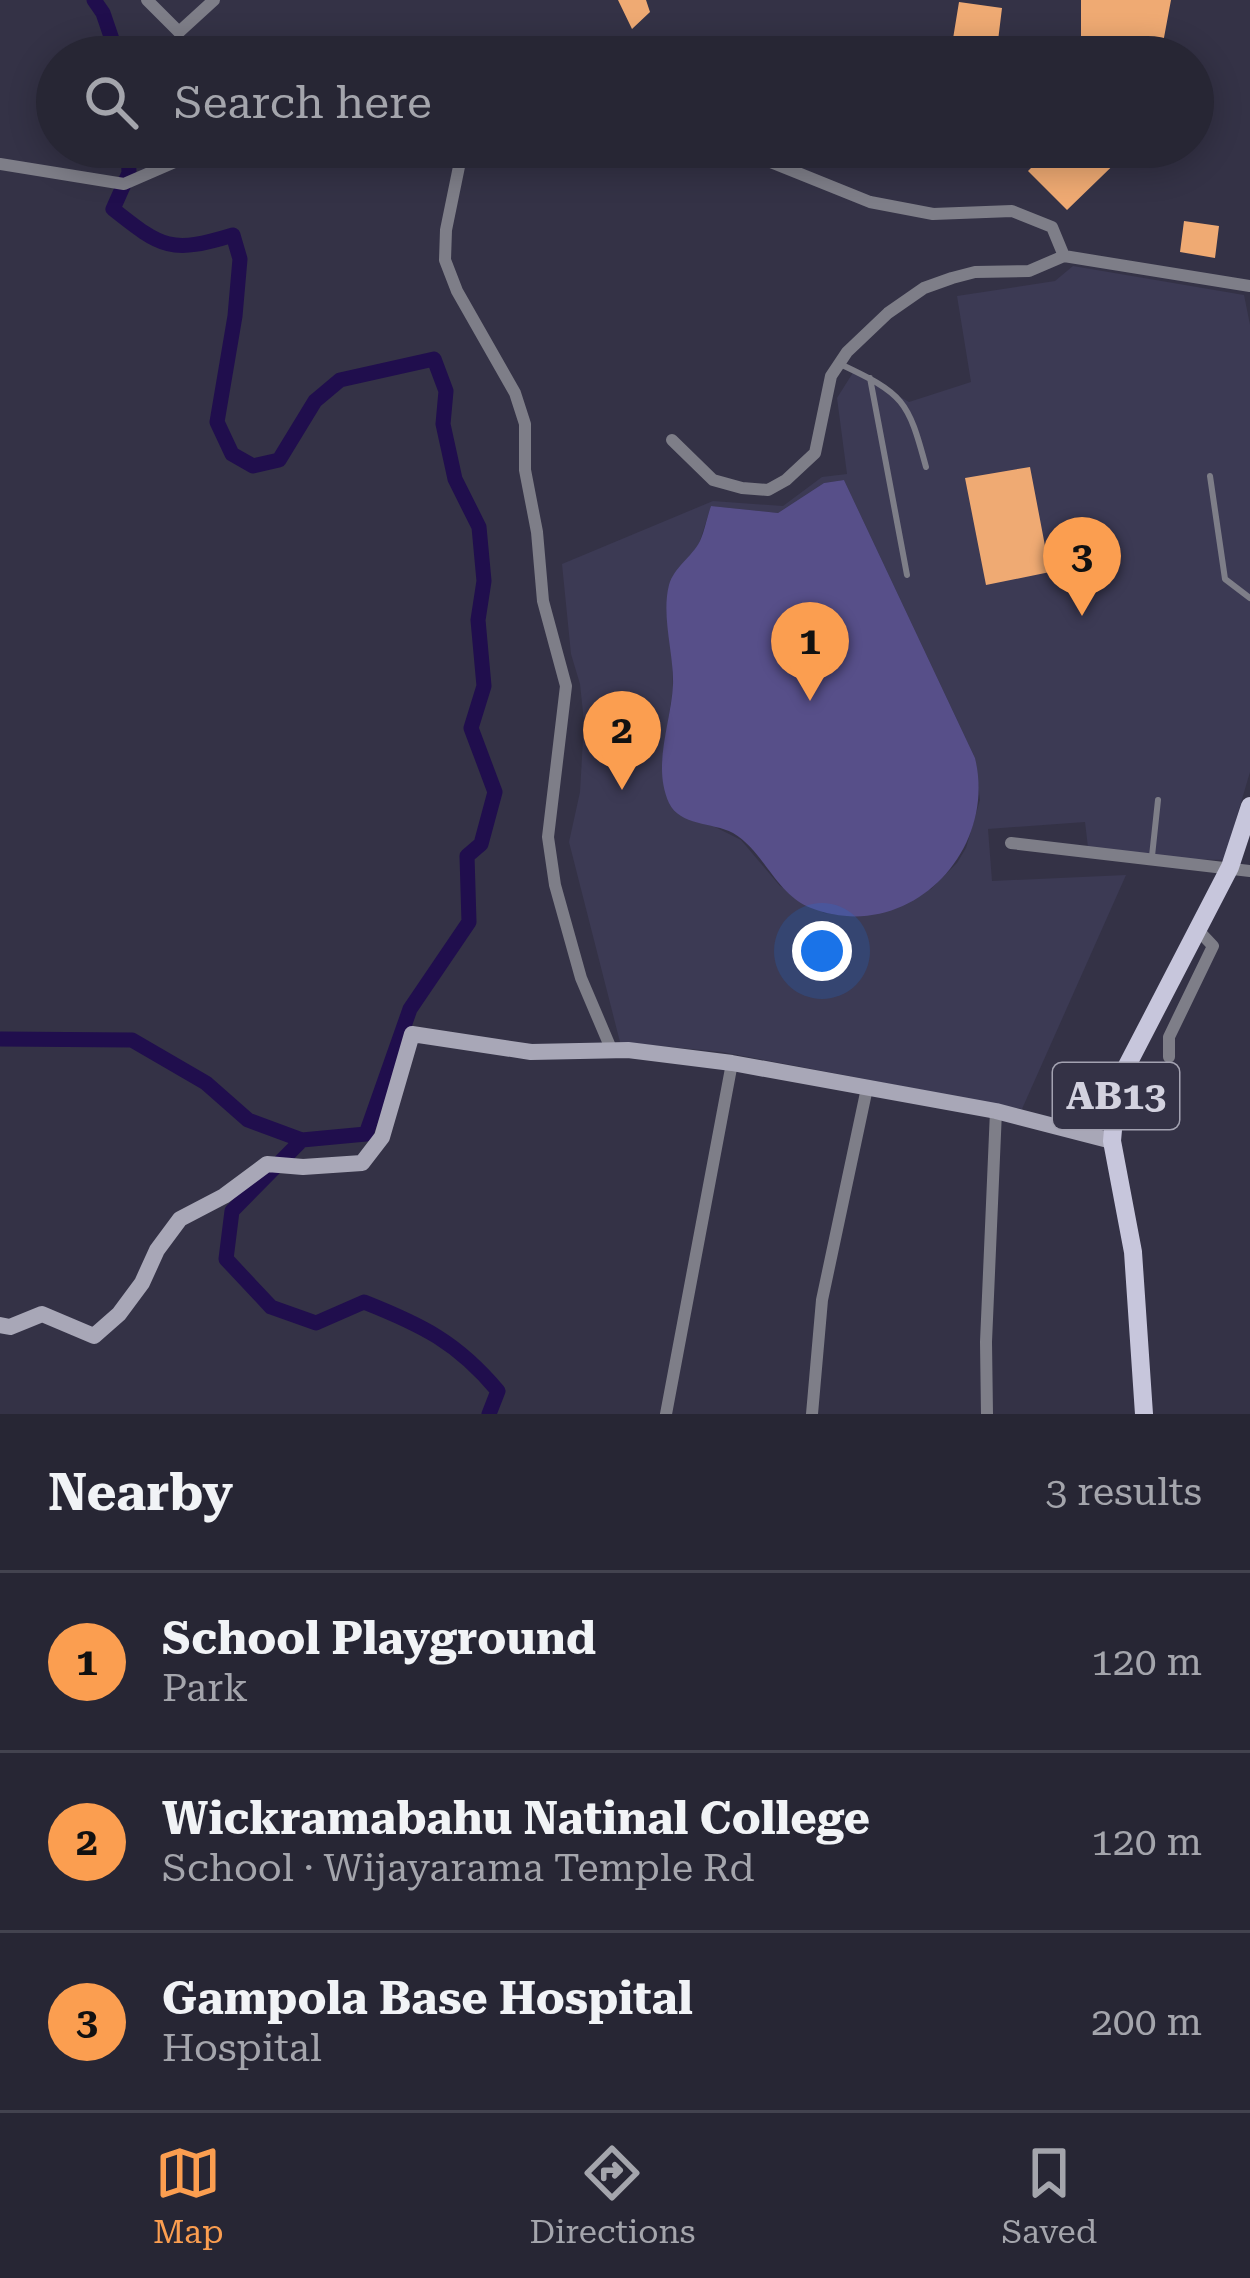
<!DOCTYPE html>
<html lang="en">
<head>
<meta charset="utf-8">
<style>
	body { margin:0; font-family:"Roboto Serif",serif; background:#2f2e3c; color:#f1f3f6 }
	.you { position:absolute; left:822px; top:951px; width:42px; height:42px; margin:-30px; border:9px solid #fff; border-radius:50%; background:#1a73e8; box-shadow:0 0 0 18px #1a73e833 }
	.badge { display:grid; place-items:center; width:78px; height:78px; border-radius:50%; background:#fb9e50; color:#111; font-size:39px; font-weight:700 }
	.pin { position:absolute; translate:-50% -99px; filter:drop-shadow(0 3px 6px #0008) }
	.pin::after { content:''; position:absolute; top:63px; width:42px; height:36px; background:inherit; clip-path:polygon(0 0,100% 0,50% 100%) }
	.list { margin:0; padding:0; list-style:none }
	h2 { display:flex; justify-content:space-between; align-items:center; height:156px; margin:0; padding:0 48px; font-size:51px }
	h2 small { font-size:39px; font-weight:400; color:#a4a5ac }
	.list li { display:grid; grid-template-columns:78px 1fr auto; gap:36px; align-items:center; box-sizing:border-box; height:180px; padding:0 48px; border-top:3px solid #43434f }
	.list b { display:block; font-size:45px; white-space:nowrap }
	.list p { margin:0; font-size:39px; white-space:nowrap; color:#a4a5ac }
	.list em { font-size:39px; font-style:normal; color:#a4a5ac }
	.icon { flex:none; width:66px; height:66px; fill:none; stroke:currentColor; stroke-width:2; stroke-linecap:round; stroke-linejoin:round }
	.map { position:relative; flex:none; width:1250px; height:1414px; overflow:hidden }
	.search { position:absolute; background:#272634; box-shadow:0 6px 30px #0003; left:36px; right:36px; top:36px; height:132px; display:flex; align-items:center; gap:30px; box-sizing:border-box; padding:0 42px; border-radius:66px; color:#a4a5ac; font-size:45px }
	.sheet { height:696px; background:#272634 }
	nav { display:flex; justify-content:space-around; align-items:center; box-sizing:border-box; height:168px; border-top:3px solid #43434f; background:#272634; font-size:33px; color:#a4a5ac }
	nav a { display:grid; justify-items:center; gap:6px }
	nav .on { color:#fb9e50 }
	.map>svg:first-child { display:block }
	.built { fill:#3c3a54; fill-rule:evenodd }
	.green { fill:#574f89 }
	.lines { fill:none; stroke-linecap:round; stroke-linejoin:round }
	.canal { stroke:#200e4d; stroke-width:15 }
	.building { fill:#efaa73 }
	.lane { stroke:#7e7e88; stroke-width:6 }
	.street { stroke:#7e7e88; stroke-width:12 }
	.secondary { stroke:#a8a7b7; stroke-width:16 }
	.primary { stroke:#c7c6dc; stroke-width:18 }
	.labels { text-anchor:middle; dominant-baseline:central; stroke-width:12; stroke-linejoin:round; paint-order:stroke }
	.shield { fill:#343246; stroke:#a3a2b1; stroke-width:3 }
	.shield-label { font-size:39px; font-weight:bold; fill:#d3d2df }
</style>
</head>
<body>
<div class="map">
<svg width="1250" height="1414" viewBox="0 0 1250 1414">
	<rect width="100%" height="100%" fill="#343246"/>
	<path class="built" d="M1073 266 1244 295 1250 325V772L1224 860 1089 856 1085 822 988 829 992 881 1126 875 1022 1109 722 1052 620 1042 569 842 580 792 584 722 580 684 571 654 562 564 713 501 783 506 822 477 847 474 837 398 854 371 909 402 971 382 957 296 1055 281ZM844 480 975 758 980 800 966 848 957 863 931 889 859 915H840L824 913 780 886 741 840 715 827 664 749 673 688 669 586 699 544 711 506 778 513 824 483Z"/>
	<path class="green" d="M844 480 975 758C998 853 907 945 811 908 775 894 765 852 733 833 712 822 680 826 669 803 652 766 671 723 673 685 674 654 661 616 669 585 674 567 692 557 700 541 705 530 707 517 711 506L778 513 824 483Z"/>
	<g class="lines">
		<path class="canal" d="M94 0 103 13 118 57
			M128 147 129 173 113 209C162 248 171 254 233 235L240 259 235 316 217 422 232 454 253 466 279 460 315 401 340 380 434 359 446 391 443 424 455 479 479 527 484 581 478 620 484 686 471 728 495 792 481 844 467 856 469 922 410 1009 366 1134 302 1140 232 1211 226 1259 271 1307 316 1323 364 1302C422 1325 457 1342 498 1391L489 1414
			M0 1039 132 1040 206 1083 248 1120 302 1140"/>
	</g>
	<path class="building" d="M618 0H646L650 12 632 29Z
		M1081 0H1171L1163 43 1121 39 1120 48 1081 44Z
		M959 2 1002 8 996 57H950Z
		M1052 147H1132L1067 210 1028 171Z
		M1184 221 1219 226 1215 258 1180 252Z
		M1030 467 1050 572 986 585 965 478Z"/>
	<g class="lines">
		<path class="lane" d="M840 364C904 394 908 400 926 467
			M870 378 907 575
			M1210 476 1225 579 1250 598
			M1152 856 1158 800"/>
		<path class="street" d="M147 0 179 32 214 0
			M463 147 446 230 445 260 457 291 515 393 525 424V470L537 532 543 601 566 686 548 837 555 885 581 978 612 1051
			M608 147 682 161 736 148 870 202 933 214 1012 211 1052 227 1064 256
			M0 164 124 184 177 161 227 147
			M1064 256 1250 286
			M672 440 713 480 742 488 768 490 786 480 815 453 831 376 847 352 888 313 924 288 952 278 975 272 1029 271 1064 256
			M1011 843 1250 871
			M1169 1057V1037L1213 946 1197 929
			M666 1414 732 1063
			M812 1414 822 1300 867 1088
			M987 1414 986 1342 996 1111"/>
		<path class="secondary" d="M0 1325 10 1327 42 1314 94 1336 119 1314 142 1283 157 1250 180 1219 224 1196 267 1164 303 1167 362 1163 382 1137 412 1034 531 1052 628 1050 732 1063 996 1111 1112 1141"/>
		<path class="primary" d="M1144 1414 1133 1252 1112 1141 1117 1085 1230 867 1250 806"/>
	</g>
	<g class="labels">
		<rect class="shield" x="1053" y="1063" width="126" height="66" rx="9"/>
		<g class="shield-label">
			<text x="1116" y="1096">AB13</text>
		</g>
	</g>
</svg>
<div class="you"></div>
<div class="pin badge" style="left:810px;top:701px">1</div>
<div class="pin badge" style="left:622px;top:790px">2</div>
<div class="pin badge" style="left:1082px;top:616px">3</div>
<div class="search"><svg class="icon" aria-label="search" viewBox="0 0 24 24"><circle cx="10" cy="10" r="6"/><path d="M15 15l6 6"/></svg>Search here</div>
</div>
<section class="sheet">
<h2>Nearby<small>3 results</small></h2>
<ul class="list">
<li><span class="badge">1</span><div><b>School Playground</b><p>Park</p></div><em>120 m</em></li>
<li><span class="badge">2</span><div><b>Wickramabahu Natinal College</b><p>School · Wijayarama Temple Rd</p></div><em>120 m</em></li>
<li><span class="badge">3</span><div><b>Gampola Base Hospital</b><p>Hospital</p></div><em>200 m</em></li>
</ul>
</section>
<nav>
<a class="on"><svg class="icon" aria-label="map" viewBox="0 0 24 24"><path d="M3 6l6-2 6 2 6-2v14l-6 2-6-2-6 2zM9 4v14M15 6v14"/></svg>Map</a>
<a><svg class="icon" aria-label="directions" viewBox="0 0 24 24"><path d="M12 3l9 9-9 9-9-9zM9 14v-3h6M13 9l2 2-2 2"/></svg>Directions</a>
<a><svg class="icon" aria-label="saved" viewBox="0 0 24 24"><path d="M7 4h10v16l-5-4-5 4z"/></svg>Saved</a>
</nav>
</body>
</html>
